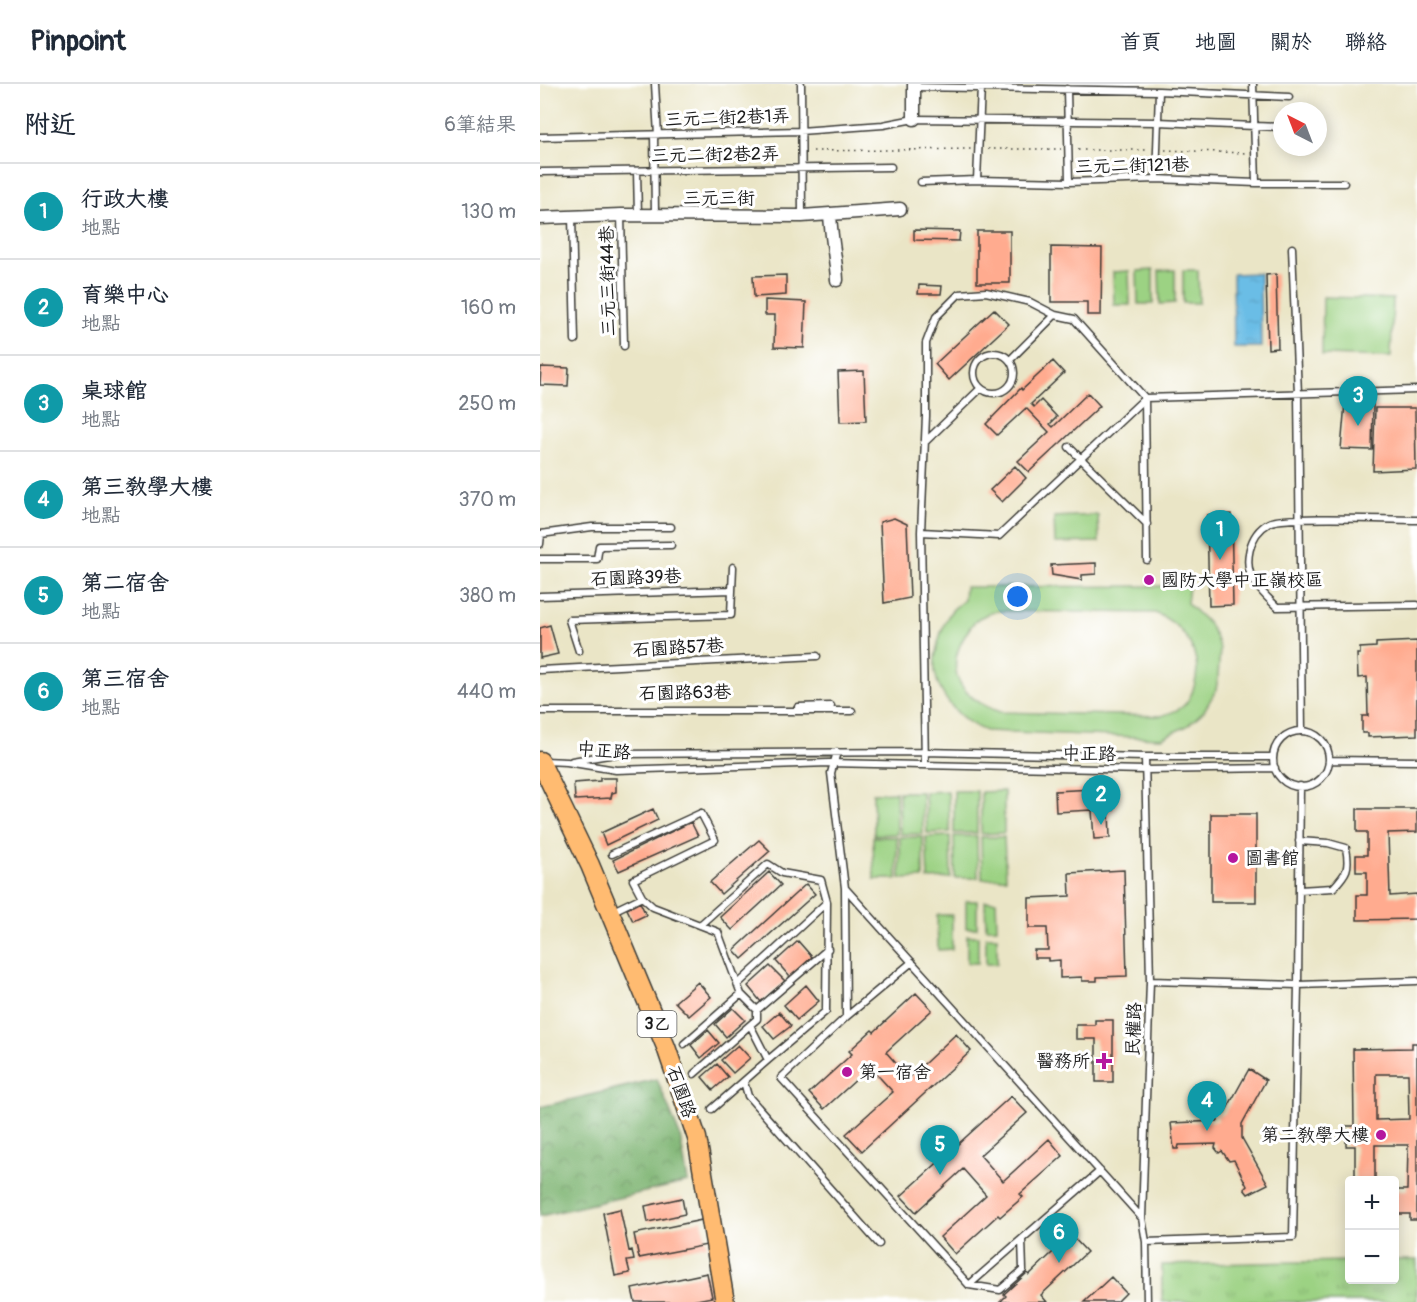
<!DOCTYPE html>
<html lang="zh-TW">
<head>
<meta charset="utf-8">
<style>
	body { margin:0; font-family:Pangolin,"LXGW WenKai TC",sans-serif; background:#f2f2f3; color:#1f2937 }
	.controls { position:absolute; right:18px; bottom:18px; display:grid; overflow:hidden; border-radius:6px; box-shadow:0 3px 15px #0003 }
	.controls button { width:54px; height:54px; display:grid; place-items:center; padding:0; border:0; border-bottom:2px solid #e0e1e3; background:#fff; color:#1f2937; font:30px sans-serif }
	.compass { position:absolute; left:733px; top:18px; width:54px; height:54px; border-radius:50%; background:#fff; box-shadow:0 3px 15px #0003; rotate:318deg }
	.you { position:absolute; left:478px; top:513px; width:21px; height:21px; margin:-15px; border:4px solid #fff; border-radius:50%; background:#1a73e8; box-shadow:0 0 0 9px #1a73e833 }
	.badge { display:grid; place-items:center; width:39px; height:39px; border-radius:50%; background:#b5179e; color:#fff; font-size:20px; font-weight:700 }
	.pin { position:absolute; translate:-50% -50px; filter:drop-shadow(0 2px 3px #0008) }
	.pin::after { content:''; position:absolute; top:32px; width:21px; height:18px; background:inherit; clip-path:polygon(0 0,100% 0,50% 100%) }
	.list { margin:0; padding:0; list-style:none }
	h2 { display:flex; justify-content:space-between; align-items:center; height:78px; margin:0; padding:0 24px; font-size:26px }
	h2 small { font-size:20px; font-weight:400; color:#747a83 }
	.list li { display:grid; grid-template-columns:39px 1fr auto; gap:18px; align-items:center; box-sizing:border-box; height:96px; padding:0 24px; border-top:2px solid #e0e1e3 }
	.list b { display:block; font-size:22px; white-space:nowrap }
	.list p { margin:0; font-size:20px; white-space:nowrap; color:#747a83 }
	.list em { font-size:20px; font-style:normal; color:#747a83 }
	.map { position:relative; flex:none; width:877px; height:1218px; overflow:hidden }
	header { display:flex; align-items:center; gap:36px; box-sizing:border-box; height:84px; padding:0 30px; background:#fff; border-bottom:2px solid #e0e1e3 }
	header strong { font-size:28px }
	nav { display:flex; gap:33px; margin-inline-start:auto; font-size:21px }
	main { display:flex }
	aside { flex:1; background:#fff }
	.map>svg:first-child { display:block }
	.grass { fill:url(#grass-tufts); stroke:#5c7750; stroke-width:1.5 }
	.forest { fill:url(#forest-crowns); stroke:#4c6846; stroke-width:1.5 }
	.pitch { fill:#9cd283; stroke:#5c7750; stroke-width:1.5; fill-rule:evenodd }
	.water { fill:url(#water-ripples); stroke:#436c81; stroke-width:1.5 }
	.building { fill:#ffab8f; fill-rule:evenodd }
	.lines { fill:none; stroke-linecap:round; stroke-linejoin:round }
	.lane-casing { stroke:#3b3a36; stroke-width:9 }
	.street-casing { stroke:#3b3a36; stroke-width:15 }
	.primary-casing { stroke:#3b3a36; stroke-width:21 }
	.path { stroke:#3b3a36; stroke-width:1.5; stroke-dasharray:1.5 4.5; stroke-linecap:butt }
	.lane { stroke:#fff; stroke-width:6 }
	.street { stroke:#fff; stroke-width:12 }
	.primary { stroke:#ffbb71; stroke-width:18 }
	.poi-dot { fill:#b5179e; stroke:#fff; stroke-width:2 }
	.labels { text-anchor:middle; dominant-baseline:central; stroke-width:6; stroke-linejoin:round; paint-order:stroke }
	.shield { fill:#fff; stroke:#606060; stroke-width:1.5 }
	.shield-label { font-size:16px; font-weight:bold; fill:#1c1c1c }
	.street-label { font-size:18px; fill:#1c1c1c; stroke:#fff }
	.poi-label { font-size:18px; fill:#1c1c1c; stroke:#fff; text-anchor:start }
</style>
</head>
<body>
<header>
<strong>Pinpoint</strong>
<nav><a>首頁</a><a>地圖</a><a>關於</a><a>聯絡</a></nav>
</header>
<main>
<aside>
<h2>附近<small>6筆結果</small></h2>
<ul class="list">
<li><span class="badge" style="background:#0f9aa8">1</span><div><b>行政大樓</b><p>地點</p></div><em>130 m</em></li>
<li><span class="badge" style="background:#0f9aa8">2</span><div><b>育樂中心</b><p>地點</p></div><em>160 m</em></li>
<li><span class="badge" style="background:#0f9aa8">3</span><div><b>桌球館</b><p>地點</p></div><em>250 m</em></li>
<li><span class="badge" style="background:#0f9aa8">4</span><div><b>第三教學大樓</b><p>地點</p></div><em>370 m</em></li>
<li><span class="badge" style="background:#0f9aa8">5</span><div><b>第二宿舍</b><p>地點</p></div><em>380 m</em></li>
<li><span class="badge" style="background:#0f9aa8">6</span><div><b>第三宿舍</b><p>地點</p></div><em>440 m</em></li>
</ul>
</aside>
<div class="map">
<svg width="877" height="1218" viewBox="0 0 877 1218">
	<defs>
		<pattern id="grass-tufts" width="24" height="20" patternUnits="userSpaceOnUse" patternTransform="scale(1.5)"><rect width="24" height="20" fill="#9cd283"/><path d="M3 7l-1-3M5 7V3M7 7l1-3M15 17l-1-3M17 17v-4M19 17l1-3" fill="none" stroke="#86b471"/></pattern>
		<pattern id="forest-crowns" width="20" height="18" patternUnits="userSpaceOnUse" patternTransform="scale(1.5)"><rect width="20" height="18" fill="#7db471"/><path d="M2 6a3 3 0 1 1 6 0M12 15a3 3 0 1 1 6 0" fill="none" stroke="#66925c"/></pattern>
		<pattern id="water-ripples" width="26" height="14" patternUnits="userSpaceOnUse" patternTransform="scale(1.5)"><rect width="26" height="14" fill="#6abde6"/><path d="M2 4q2-2 4 0t4 0M15 11q2-2 4 0t4 0" fill="none" stroke="#5ba2c5"/></pattern>
	</defs>
	<rect width="100%" height="100%" fill="#fff"/>
	<filter id="ink" filterUnits="userSpaceOnUse"><feTurbulence type="fractalNoise" baseFrequency=".0167" numOctaves="2"/><feDisplacementMap in="SourceGraphic" scale="12" xChannelSelector="R" yChannelSelector="G"/><feConvolveMatrix kernelMatrix="1 2 1 2 8 2 1 2 1" color-interpolation-filters="sRGB"/></filter>
	<filter id="wash" filterUnits="userSpaceOnUse"><feTurbulence type="fractalNoise" baseFrequency=".008" numOctaves="4" result="noise"/><feDisplacementMap in="SourceGraphic" scale="24" xChannelSelector="R" yChannelSelector="G"/><feGaussianBlur stdDeviation="1.35" result="paint"/><feColorMatrix in="noise" values="0 0 0 0 0 0 0 0 0 0 0 0 0 0 0 0 0 1.4 0 .05"/><feComposite in="paint" operator="in"/></filter>
	<g filter="url(#wash)">
		<rect width="100%" height="100%" fill="#eae5c6"/>
		<path class="grass" d="M855 1176H877V1218H622V1181L809 1177 810 1196H854Z"/>
		<path class="forest" d="M117 995 140 1052 148 1098 0 1132V1023Z"/>
		<path class="pitch" d="M613 186V220H598L597 187Z
			M635 186V219L620 220 619 187Z
			M643 186H658L659 219H643Z
			M589 187 590 221H574L573 188Z
			M783 213 853 215 851 273 782 271Z
			M558 431 559 458 515 459 514 433Z
			M649 502 647 519 669 540 675 552 680 565 678 593 676 606 664 627 647 642 621 654 446 647C423 639 399 614 395 588 393 571 401 544 410 529 413 524 419 521 424 516L425 503ZM457 527 615 529C645 541 664 572 654 603 652 609 648 619 642 623 637 627 627 630 621 632L460 628C426 616 404 593 422 557 427 548 431 540 439 534 445 531 451 529 457 527Z
			M408 707 410 748 387 749 385 708Z
			M414 707H437V749H414Z
			M464 707V749L441 750V708Z
			M356 708 357 750 334 751 333 709Z
			M359 708H382L383 750H360Z
			M410 752 411 794 388 795 386 753Z
			M414 752H437L438 794H415Z
			M333 753H357V795H334Z
			M360 753H383V794L360 795Z
			M441 753H464L466 794 442 795Z
			M426 817H437V844H426Z
			M445 817H456L457 844H446Z
			M397 831H412V865L398 866Z
			M427 852H438V879H427Z
			M446 853H457V880H446Z"/>
		<path class="water" d="M720 189 721 263H694L693 190Z"/>
		<g id="blocks">
			<path class="building" d="M374 146 420 147 419 157 374 156Z
				M437 147H470V199H437Z
				M511 163 562 164 561 231H547V218H511Z
				M736 190 738 264 728 265 726 191Z
				M246 191V211L214 213 213 192Z
				M379 201 402 202 401 210H378Z
				M225 216 266 218 264 264 234 263 235 231H225Z
				M454 225 469 240 409 296 395 280Z
				M513 277 524 289 491 320 494 323 501 316 517 333 510 340 513 343 548 309 560 322 489 388 478 377 509 348 486 324 457 351 446 340 481 304 482 306Z
				M1 283 29 284 28 302 0 301Z
				M324 287 326 337 300 338 298 288Z
				M805 319 833 320 832 366 801 365Z
				M835 324H875L876 385 833 387Z
				M475 382 486 394 462 418 450 406Z
				M691 430 693 521 669 522 667 431Z
				M354 434 367 440 370 514 344 519 340 438Z
				M556 479V490L542 491V496L512 491 511 481Z
				M10 541 18 570 0 574V544Z
				M877 557V651L828 653V649H822V632H828L827 593 818 594 817 570H820V564L836 563V559Z
				M60 694H76V708L72 709 71 714 35 716 34 699 60 697Z
				M573 704 574 726 569 727 570 754 554 755 552 726 516 728 515 707Z
				M113 725 118 736 66 761 61 749Z
				M817 725H877V748L848 749 850 812 877 810V835L817 836V811H827V788H816V771H827V748H817Z
				M671 730H716V818H671Z
				M151 738 158 752 79 787 73 776Z
				M219 756 230 767 181 810 170 798Z
				M584 786 587 892 557 893V897H542V893L520 894V876L508 877V874H494V866H508L507 844H489V814L530 812 529 789Z
				M229 788 241 801 192 846 180 833Z
				M266 800 275 810 202 875 194 866Z
				M100 818 106 831 93 837 87 825Z
				M258 857 272 873 250 893 236 877Z
				M230 882 245 897 221 918 208 902Z
				M158 898 171 913 149 932 135 918Z
				M266 901 279 917 257 936 244 921Z
				M376 909 392 926 346 968 369 994 416 950 431 967 322 1067 306 1050 353 1008 330 983 284 1025 269 1009 312 970 309 967 332 946 334 948Z
				M193 924 205 936 186 953 175 940Z
				M239 928 251 942 234 955 223 942Z
				M555 936H573V998H556V955H536V941H555Z
				M168 946 179 959 161 974 151 961Z
				M872 959H877V1136H870V1130H854V1106H867L868 1061H835V1096H815V1062H806V1042H814L813 965 872 964ZM836 990H868L869 1035 836 1036Z
				M198 961 210 974 193 989 181 976Z
				M177 980 188 993 173 1006 162 993Z
				M709 985 726 996 702 1040V1054L728 1100 708 1110 704 1105 707 1102 694 1076 689 1077 682 1067 679 1069 675 1064 676 1060 639 1061 638 1065H634L631 1039 678 1037 677 1032 684 1030Z
				M471 1012 487 1029 440 1071 463 1097 509 1055 523 1072 480 1110 483 1113 460 1133 458 1131 415 1170 400 1153 446 1111 423 1085 376 1128 361 1112Z
				M142 1114 145 1130 108 1138 105 1122Z
				M80 1125 89 1167 92 1166 94 1176 87 1177 90 1189 75 1192 63 1129Z
				M162 1136 167 1161 99 1174 94 1150Z
				M531 1151 547 1168 501 1211 507 1218H460L466 1212 464 1210 487 1189 489 1191Z
				M167 1189 172 1213 147 1218H95L92 1205Z
				M571 1193 586 1209 577 1218H544Z"/>
		</g>
	</g>
	<g filter="url(#ink)">
		<use href="#blocks" fill-opacity="0" stroke="#3b3a36" stroke-width="1.5"/>
		<g class="lines">
			<defs>
				<path id="lane" d="M115 0 118 51
					M261 0 262 132
					M713 0 716 99
					M374 3 619 7 749 13
					M527 5 529 98
					M114 51 115 131
					M0 53 260 47 343 41 374 35 618 38 742 43
					M97 87 98 131
					M0 88 351 83
					M616 95 619 7
					M437 96 441 3
					M381 98 437 96 529 98 616 95 716 99H804
					M81 131 84 262
					M32 133 35 256
					M752 164 758 310 762 647
					M434 289a20 20 0 1 1 40 0a20 20 0 1 1-40 0Z
					M470 276 515 231
					M384 359 441 304
					M529 363 607 440
					M877 436C854 436 742 431 729 439 709 450 702 480 715 499 721 508 730 516 737 523L877 521
					M381 448 459 452 605 314 607 476
					M0 460 1 450 52 443H131
					M0 475H57L59 462 131 461
					M0 512 192 506
					M39 567 29 536 191 531 193 483
					M0 586 277 572
					M258 623 291 622
					M0 627H312
					M733 675a28 28 0 1 1 56 0a28 28 0 1 1-56 0Z
					M297 668 291 689 305 804 602 1134
					M605 673 610 897 602 1134 606 1158 607 1218
					M789 676 877 677
					M4 677 27 678 76 686 289 679 605 686 735 684
					M32 677 75 670 384 668 605 673H733
					M385 681 381 448 386 332V259L396 233 419 210 446 208 490 218 515 231 534 235 605 314 877 306
					M72 770 161 729 175 756 93 796 102 813
					M305 804 306 933 241 994 429 1201 560 1087
					M759 806 793 804C807 789 810 785 806 764L788 759 759 757
					M287 818 286 927 228 976 210 941 217 935V926L288 865
					M71 828 102 813 113 823 178 848 201 910 144 960
					M160 841 228 780 242 789 281 796 287 818 198 900
					M610 897 758 901 877 897
					M201 910 217 926
					M306 933 372 878
					M154 990 210 941
					M204 998 208 1012 339 1160
					M172 1025 228 976
					M606 1158 753 1153 758 901 760 702
					M429 1201 460 1206 483 1186 482 1155"/>
				<path id="street" d="M374 0V35
					M290 130 360 125
					M0 134 81 131 262 132 290 130C291 153 296 174 297 196"/>
				<path id="primary" d="M0 677 50 781 126 963 157 1054 185 1218"/>
			</defs>
			<use href="#lane" class="lane-casing"/>
			<use href="#street" class="street-casing"/>
			<use href="#primary" class="primary-casing"/>
			<path class="path" d="M448 65H521
				M538 66H608
				M625 66 707 69
				M273 67 431 65"/>
			<use href="#lane" class="lane"/>
			<use href="#street" class="street"/>
			<use href="#primary" class="primary"/>
		</g>
	</g>
	<g class="poi-dot">
		<circle cx="609" cy="496" r="6"/>
		<circle cx="693" cy="774" r="6"/>
		<path d="M561 968h6v6h6v6h-6v6h-6v-6h-6v-6h6z"/>
		<circle cx="307" cy="988" r="6"/>
		<circle cx="841" cy="1051" r="6"/>
	</g>
	<g class="labels">
		<rect class="shield" x="97.5" y="927" width="39" height="26" rx="4.5"/>
		<g class="shield-label">
			<text x="117" y="940">3乙</text>
		</g>
		<g class="street-label">
			<text transform="translate(187 34) rotate(-2)">三元二街2巷1弄</text>
			<text transform="translate(175 71) rotate(-1)">三元二街2巷2弄</text>
			<text transform="translate(592 82) rotate(-1)">三元二街121巷</text>
			<text x="179" y="114">三元三街</text>
			<text transform="translate(68 197) rotate(-91)">三元三街44巷</text>
			<text transform="translate(96 494) rotate(-2)">石園路39巷</text>
			<text transform="translate(138 564) rotate(-3)">石園路57巷</text>
			<text transform="translate(145 609) rotate(-1)">石園路63巷</text>
			<text transform="translate(64 667) rotate(5)">中正路</text>
			<text transform="translate(549 670) rotate(1)">中正路</text>
			<text transform="translate(594 945) rotate(-88)">民權路</text>
			<text transform="translate(141 1008) rotate(71)">石園路</text>
		</g>
		<g class="poi-label">
			<text x="621" y="496">國防大學中正嶺校區</text>
			<text x="705" y="774">圖書館</text>
			<text x="550" y="977" text-anchor="end">醫務所</text>
			<text x="319" y="988">第一宿舍</text>
			<text x="829" y="1051" text-anchor="end">第二教學大樓</text>
		</g>
	</g>
</svg>
<div class="controls">
<button>+</button>
<button>−</button>
</div>
<svg class="compass" viewBox="-18 -18 36 36"><path d="M0-13l5 13h-10z" fill="#e53935"/><path d="M0 13l5-13h-10z" fill="#747a83"/></svg>
<div class="you"></div>
<div class="pin badge" style="left:680px;top:476px;background:#0f9aa8">1</div>
<div class="pin badge" style="left:561px;top:741px;background:#0f9aa8">2</div>
<div class="pin badge" style="left:818px;top:342px;background:#0f9aa8">3</div>
<div class="pin badge" style="left:667px;top:1047px;background:#0f9aa8">4</div>
<div class="pin badge" style="left:400px;top:1091px;background:#0f9aa8">5</div>
<div class="pin badge" style="left:519px;top:1179px;background:#0f9aa8">6</div>
</div>
</main>
</body>
</html>
